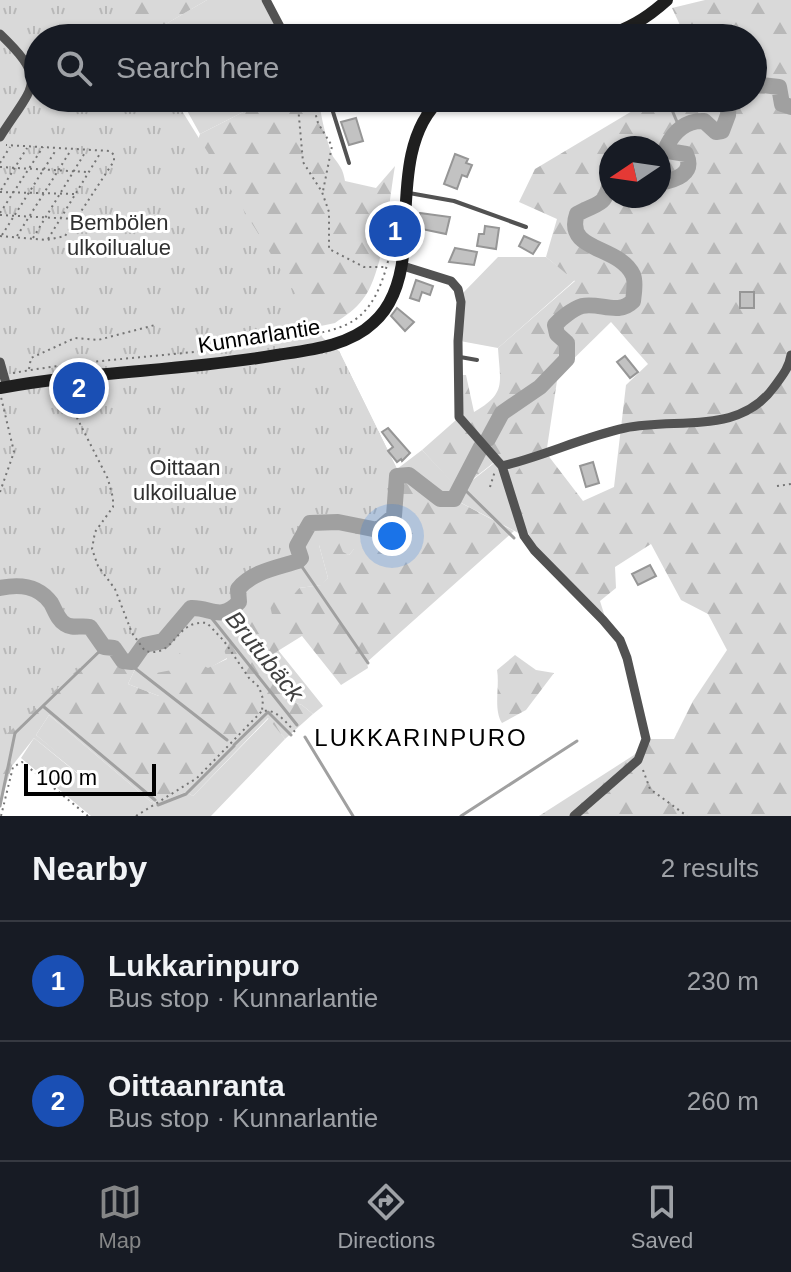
<!DOCTYPE html>
<html lang="en">
<head>
<meta charset="utf-8">
<style>
	body { margin:0; font-family:Helvetica,sans-serif; background:#20242c; color:#f1f3f6 }
	.compass { position:absolute; left:599px; top:136px; width:72px; height:72px; border-radius:50%; background:#171b24; box-shadow:0 2px 6px #0004; rotate:257deg }
	.scale { position:absolute; left:24px; bottom:20px; width:132px; box-sizing:border-box; padding-left:8px; border:4px solid #000; border-top:0; font-size:22px; line-height:28px; white-space:nowrap; color:#000; -webkit-text-stroke:6px #fff; paint-order:stroke }
	.you { position:absolute; left:392px; top:536px; width:28px; height:28px; margin:-20px; border:6px solid #fff; border-radius:50%; background:#1a73e8; box-shadow:0 0 0 12px #1a73e833 }
	.badge { display:grid; place-items:center; width:52px; height:52px; border-radius:50%; background:#858687; color:#fff; font-size:26px; font-weight:700 }
	.pin { position:absolute; translate:-50% -50%; border:4px solid #fff; box-shadow:0 2px 8px #0006 }
	.list { margin:0; padding:0; list-style:none }
	h2 { display:flex; justify-content:space-between; align-items:center; height:104px; margin:0; padding:0 32px; font-size:34px }
	h2 small { font-size:26px; font-weight:400; color:#9ea1a6 }
	.list li { display:grid; grid-template-columns:52px 1fr auto; gap:24px; align-items:center; box-sizing:border-box; height:120px; padding:0 32px; border-top:2px solid #363941 }
	.list b { display:block; font-size:30px; white-space:nowrap }
	.list p { margin:0; font-size:26px; white-space:nowrap; color:#9ea1a6 }
	.list em { font-size:26px; font-style:normal; color:#9ea1a6 }
	.icon { flex:none; width:44px; height:44px; fill:none; stroke:currentColor; stroke-width:2; stroke-linecap:round; stroke-linejoin:round }
	.map { position:relative; flex:none; width:791px; height:816px; overflow:hidden }
	.search { position:absolute; background:#171b24; box-shadow:0 2px 6px #0004; left:24px; right:24px; top:24px; height:88px; display:flex; align-items:center; gap:20px; box-sizing:border-box; padding:0 28px; border-radius:44px; color:#9ea1a6; font-size:30px }
	.sheet { height:344px; background:#171b24 }
	nav { display:flex; justify-content:space-around; align-items:center; box-sizing:border-box; height:112px; border-top:2px solid #363941; background:#171b24; font-size:22px; color:#9ea1a6 }
	nav a { display:grid; justify-items:center; gap:4px }
	nav .on { color:#858687 }
	.map>svg:first-child { display:block }
	.grass { fill:#d9d9d9 }
	.forest { fill:url(#forest-firs); fill-rule:evenodd }
	.park { fill:url(#park-tufts) }
	.lines { fill:none; stroke-linecap:round; stroke-linejoin:round }
	.stream { stroke:#a0a0a0; stroke-width:3 }
	.river { stroke:#a0a0a0; stroke-width:16 }
	.building { fill:#c2c2c2; stroke:#969696; stroke-width:2 }
	.path { stroke:#747474; stroke-width:2; stroke-dasharray:2 4; stroke-linecap:butt }
	.service { stroke:#525252; stroke-width:4 }
	.minor { stroke:#525252; stroke-width:9 }
	.secondary { stroke:#1f1f1f; stroke-width:12 }
	.labels { text-anchor:middle; dominant-baseline:central; stroke-width:6; stroke-linejoin:round; paint-order:stroke }
	.park-label { font-size:22px; fill:#303030; stroke:#fff }
	.street-label { font-size:22px; fill:#000; stroke:#fff }
	.water-label { font-size:24px; font-style:italic; fill:#414141; stroke:#fff }
	.neighbourhood-label { font-size:24px; letter-spacing:2px; fill:#000; stroke:#fff }
</style>
</head>
<body>
<div class="map">
<svg width="791" height="816" viewBox="0 0 791 816">
	<defs>
		<pattern id="forest-firs" width="22" height="20" patternUnits="userSpaceOnUse" patternTransform="scale(2)"><rect width="22" height="20" fill="#d9d9d9"/><path d="M5 1l3.5 6h-7zM16 11l3.5 6h-7z" fill="#b8b8b8"/></pattern>
		<pattern id="park-tufts" width="24" height="20" patternUnits="userSpaceOnUse" patternTransform="scale(2)"><rect width="24" height="20" fill="#d9d9d9"/><path d="M3 7l-1-3M5 7V3M7 7l1-3M15 17l-1-3M17 17v-4M19 17l1-3" fill="none" stroke="#b8b8b8"/></pattern>
	</defs>
	<rect width="100%" height="100%" fill="#fff"/>
	<path class="grass" d="M207 0H261L278 32 279 38H146L145 36Z
		M180 98H271L200 134Z
		M498 257H546L575 280 498 348 460 341 463 293Z
		M547 448 524 536 397 469 422 450 460 490 498 460Z
		M314 509 349 514 355 548 349 555 319 545 328 578 322 585 299 588 275 625 227 658 208 669 172 670 159 696 128 684 138 663 135 649 142 638 152 645 163 641 191 608 219 596Z
		M278 650 323 706 313 714 302 705 284 699 259 662Z
		M49 715 150 801 158 804 186 792 193 796 269 718 285 739 211 816H91L21 758 34 738 94 787 96 785 36 735Z"/>
	<path class="forest" d="M0 0H207L142 38H38Z
		M705 0H791V816H539L634 755 648 739H674L693 701 727 650 708 614 681 600 651 544 615 567 616 588 600 601 605 617 537 549 519 517 509 483 523 463 547 454 583 501 614 487 626 385 648 364 611 322 558 374 547 448 505 462 497 460 459 490 422 450 456 420 464 417 460 405V375H466L474 412C507 393 500 383 498 348L575 281 546 257 557 219 519 202 535 169 654 98H753V38H686L672 8ZM611 148H659V196H611Z
		M271 98 320 100C318 107 329 151 334 158 340 166 343 169 345 181L376 188 395 166C389 200 384 273 363 299 356 309 345 316 335 323L235 344 197 143 200 134Z
		M339 351 397 469 514 531 367 662 368 668 341 685 302 636 260 662 284 699 302 705 313 714 285 739 268 718 193 796 186 792 158 804 150 801 49 715 36 735 97 784 95 787 34 738 12 766 0 804V400ZM314 510 349 514 354 549 349 555 343 552 337 538H324L319 545 328 578 321 585 299 588 289 601 275 595 270 606 274 623 244 591 214 618 227 659 208 668 175 651 172 670 156 673 159 696 128 684 138 663 135 649 142 638 152 645 163 641 187 610 219 596Z
		M515 655 536 670 554 673 526 710 502 723C493 709 500 687 497 670Z"/>
	<path class="park" d="M0 0H114L137 38H38V98H174L323 338 339 351 397 469 390 521 371 530 320 521 302 529 295 558 240 587 236 606 214 612 192 602 177 612 164 639 152 645 143 642 132 660 112 650 96 653 0 740V586L20 583 28 586 61 630H87L98 648 105 644 93 624 67 621C44 585 46 571 0 579Z"/>
	<g class="lines">
		<path class="stream" d="M643 98 672 110 680 129
			M462 487 514 538
			M298 561 368 663
			M206 611 297 725
			M127 662 227 740
			M44 707 155 800
			M305 737 353 816
			M234 745 268 712 291 735
			M158 805 186 794 234 746
			M0 806 15 733 104 647
			M461 816 577 741"/>
		<path class="river" d="M753 84 779 87 782 104 791 107
			M659 183C676 180 695 174 686 154L668 151 667 146C674 131 687 120 704 121L716 132 722 131 728 115 729 98
			M488 439 502 413 540 387 567 359V343L557 334 555 325C561 318 573 309 582 306 600 302 618 316 633 301 634 294 636 282 633 275 619 245 564 252 577 214 600 201 605 208 611 178
			M0 588C19 584 38 585 51 603 55 610 58 620 65 624 72 629 81 625 90 627L104 647 114 648 123 661 132 662 144 645 163 641 191 608C211 607 220 622 239 602L238 589C253 571 277 568 298 561L301 558 297 546 310 523 338 522 378 530 394 516 397 476 409 475 440 499H454L481 447"/>
	</g>
	<path class="building" d="M356 118 363 141 349 145 341 122Z
		M455 154 468 159 466 163 472 165 467 177 462 175 457 189 444 184Z
		M420 213 450 217 446 234 417 228Z
		M485 226 499 228 496 249 477 246 479 234H484Z
		M524 236 540 243 533 254 519 246Z
		M455 248 477 252 474 265 449 262Z
		M416 280 433 286 430 295 422 292 419 301 410 298Z
		M740 292H754V308H740Z
		M397 308 414 322 405 331 391 316Z
		M625 356 638 372 630 378 617 362Z
		M388 428 410 453 402 461 401 459 397 462 388 451 393 447 382 432Z
		M593 462 599 483 586 487 580 466Z
		M650 565 656 576 638 585 632 574Z"/>
	<g class="lines">
		<path class="path" d="M562 38 585 36
			M303 98 298 106 303 162 322 192 329 212V249L364 267H385
			M311 98 318 123 332 146 323 191
			M0 163 10 147
			M0 167 87 172
			M1 190 27 148
			M0 192 75 194
			M0 213 43 147
			M0 215 75 219
			M2 235 56 150
			M0 236 47 240 65 236 114 161V155L110 151 6 145
			M17 236 71 150
			M33 238 86 151
			M48 239 101 152
			M29 369 31 358 75 338 98 340 155 325
			M13 373C102 357 193 356 282 340 304 335 334 333 353 321 379 305 387 267 393 240
			M68 389 73 410 108 479 113 498V507L95 532 92 549 98 566 115 589 132 633 145 651C176 659 174 619 207 623L224 641 249 678 259 687 263 699 262 711
			M777 486 791 484
			M490 487 495 471
			M0 492 14 452 1 397
			M643 770 650 789 687 816
			M1 816 13 767 22 762 88 816
			M136 816 197 778 262 711C277 708 287 724 297 734"/>
		<path class="service" d="M334 108 333 112 349 163
			M409 193 454 201 526 227
			M460 357 477 360"/>
		<path class="minor" d="M266 0 286 38
			M0 34C50 82 33 85 0 137
			M324 98 334 105 342 106C373 101 401 92 428 111
			M403 266 451 281 458 289 461 302 458 341 459 417 502 466 524 536 534 550 603 620 620 640 627 658 646 739 638 760 574 816
			M0 362 7 387
			M502 466C544 456 583 437 625 428 676 417 739 436 774 387 782 376 789 368 791 355"/>
		<path class="secondary" d="M601 38C628 29 646 19 667 0
			M0 388C91 371 185 371 277 355 309 350 349 346 373 323 395 304 402 274 404 246 407 199 402 132 442 98"/>
	</g>
	<g class="labels">
		<g class="park-label">
			<text x="119" y="222">Bembölen<tspan x="119" dy="25">ulkoilualue</tspan></text>
			<text x="185" y="467">Oittaan<tspan x="185" dy="25">ulkoilualue</tspan></text>
		</g>
		<g class="street-label">
			<text transform="translate(259 336) rotate(-9)">Kunnarlantie</text>
		</g>
		<g class="water-label">
			<text transform="translate(265 656) rotate(51)">Brutubäck</text>
		</g>
		<g class="neighbourhood-label">
			<text x="421" y="737">LUKKARINPURO</text>
		</g>
	</g>
</svg>
<svg class="compass" viewBox="-18 -18 36 36"><path d="M0-13l5 13h-10z" fill="#e53935"/><path d="M0 13l5-13h-10z" fill="#9ea1a6"/></svg>
<div class="scale">100 m</div>
<div class="you"></div>
<div class="pin badge" style="left:395px;top:231px;background:#1a4fb4">1</div>
<div class="pin badge" style="left:79px;top:388px;background:#1a4fb4">2</div>
<div class="search"><svg class="icon" aria-label="search" viewBox="0 0 24 24"><circle cx="10" cy="10" r="6"/><path d="M15 15l6 6"/></svg>Search here</div>
</div>
<section class="sheet">
<h2>Nearby<small>2 results</small></h2>
<ul class="list">
<li><span class="badge" style="background:#1a4fb4">1</span><div><b>Lukkarinpuro</b><p>Bus stop · Kunnarlantie</p></div><em>230 m</em></li>
<li><span class="badge" style="background:#1a4fb4">2</span><div><b>Oittaanranta</b><p>Bus stop · Kunnarlantie</p></div><em>260 m</em></li>
</ul>
</section>
<nav>
<a class="on"><svg class="icon" aria-label="map" viewBox="0 0 24 24"><path d="M3 6l6-2 6 2 6-2v14l-6 2-6-2-6 2zM9 4v14M15 6v14"/></svg>Map</a>
<a><svg class="icon" aria-label="directions" viewBox="0 0 24 24"><path d="M12 3l9 9-9 9-9-9zM9 14v-3h6M13 9l2 2-2 2"/></svg>Directions</a>
<a><svg class="icon" aria-label="saved" viewBox="0 0 24 24"><path d="M7 4h10v16l-5-4-5 4z"/></svg>Saved</a>
</nav>
</body>
</html>
